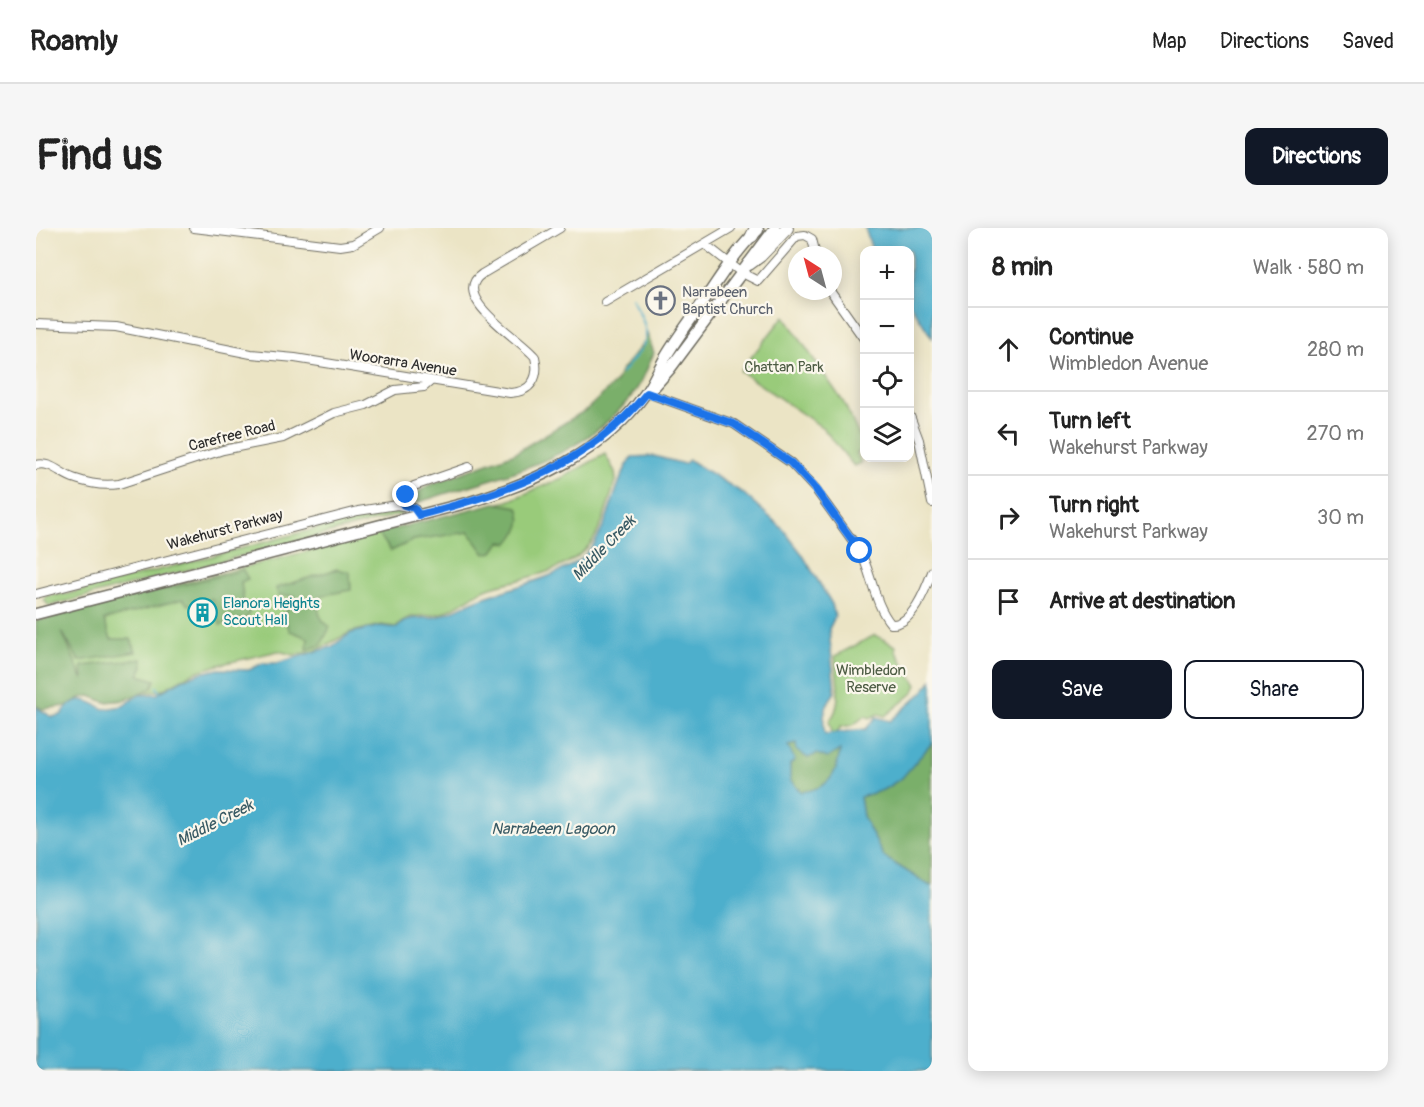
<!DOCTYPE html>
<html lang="en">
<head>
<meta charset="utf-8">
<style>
	body { margin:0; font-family:Pangolin,sans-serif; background:#f6f6f6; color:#222 }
	.controls { position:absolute; right:18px; top:18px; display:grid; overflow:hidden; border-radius:12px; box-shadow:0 3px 15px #0003 }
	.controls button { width:54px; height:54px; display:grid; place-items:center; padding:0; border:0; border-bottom:2px solid #e0e0e0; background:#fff; color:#222; font:30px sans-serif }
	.compass { position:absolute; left:752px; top:18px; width:54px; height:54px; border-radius:50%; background:#fff; box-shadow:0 3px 15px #0003; rotate:324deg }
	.stop { position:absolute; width:18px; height:18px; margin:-14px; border:4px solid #1a73e8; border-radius:50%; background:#fff }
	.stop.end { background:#1a73e8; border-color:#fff; box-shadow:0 2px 6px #0008 }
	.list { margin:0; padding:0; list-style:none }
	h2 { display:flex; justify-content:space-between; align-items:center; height:78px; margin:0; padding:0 24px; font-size:26px }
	h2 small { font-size:20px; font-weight:400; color:#767676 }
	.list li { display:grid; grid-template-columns:39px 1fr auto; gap:18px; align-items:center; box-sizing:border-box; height:84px; padding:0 24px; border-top:2px solid #e0e0e0 }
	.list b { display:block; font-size:22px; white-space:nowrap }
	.list p { margin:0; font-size:20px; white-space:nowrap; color:#767676 }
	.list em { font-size:20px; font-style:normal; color:#767676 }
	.actions { display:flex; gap:12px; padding:18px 24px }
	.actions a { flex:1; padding:14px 0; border:2px solid #111827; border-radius:12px; text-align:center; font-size:21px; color:#111827 }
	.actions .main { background:#111827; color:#fff }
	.icon { flex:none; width:33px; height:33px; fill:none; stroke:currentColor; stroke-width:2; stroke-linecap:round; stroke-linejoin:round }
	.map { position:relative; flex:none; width:896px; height:843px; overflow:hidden; border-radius:12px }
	header { display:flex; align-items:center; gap:36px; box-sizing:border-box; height:84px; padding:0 30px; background:#fff; border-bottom:2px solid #e0e0e0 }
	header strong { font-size:28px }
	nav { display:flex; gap:33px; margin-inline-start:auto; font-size:21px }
	.intro { display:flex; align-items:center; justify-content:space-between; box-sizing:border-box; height:144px; padding:0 36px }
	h1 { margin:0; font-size:42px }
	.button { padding:15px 27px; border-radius:12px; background:#111827; color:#fff; font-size:21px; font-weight:700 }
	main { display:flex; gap:36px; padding:0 36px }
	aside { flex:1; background:#fff; border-radius:12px; box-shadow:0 3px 15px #0003 }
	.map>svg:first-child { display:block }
	.green { fill:#99cb7a; stroke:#627b52; stroke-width:1.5 }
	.forest { fill:#7aaf6a; stroke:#526d4a; stroke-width:1.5 }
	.water { fill:#4dafcc; stroke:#3c6d7c; stroke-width:1.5; fill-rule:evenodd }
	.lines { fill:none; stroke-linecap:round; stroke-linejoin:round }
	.stream { stroke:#4dafcc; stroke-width:2 }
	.minor-casing { stroke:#6e6c61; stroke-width:10 }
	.major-casing { stroke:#6e6c61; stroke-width:13 }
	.highway-casing { stroke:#6e6c61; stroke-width:14 }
	.minor { stroke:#fff; stroke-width:8 }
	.major { stroke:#fff; stroke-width:10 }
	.highway { stroke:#fff; stroke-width:12 }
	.route { stroke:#1a73e8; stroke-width:8 }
	.labels { text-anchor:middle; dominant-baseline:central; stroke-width:4.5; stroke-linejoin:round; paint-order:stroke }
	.worship-label { font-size:15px; fill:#5b616d; stroke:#fbf7ec; text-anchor:start }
	.street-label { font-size:15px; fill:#2b2b2b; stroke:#fbf7ec }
	.park-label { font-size:15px; fill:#4c5b43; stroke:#fbf7ec }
	.culture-label { font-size:15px; fill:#0d838f; stroke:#fbf7ec; text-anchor:start }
	.water-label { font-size:16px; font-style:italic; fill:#375963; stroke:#fbf7ec }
</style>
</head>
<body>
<header>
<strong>Roamly</strong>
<nav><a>Map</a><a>Directions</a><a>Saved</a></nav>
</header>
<div class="intro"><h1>Find us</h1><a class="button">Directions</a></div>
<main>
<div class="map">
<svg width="896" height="843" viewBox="0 0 896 843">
	<rect width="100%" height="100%" fill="#fbf7ec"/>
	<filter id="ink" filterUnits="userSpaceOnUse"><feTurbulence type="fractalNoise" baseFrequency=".0167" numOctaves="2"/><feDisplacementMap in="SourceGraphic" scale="12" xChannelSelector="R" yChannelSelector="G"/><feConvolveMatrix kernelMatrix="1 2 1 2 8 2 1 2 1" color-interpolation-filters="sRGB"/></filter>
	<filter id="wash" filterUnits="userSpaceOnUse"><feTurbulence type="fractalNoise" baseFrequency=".008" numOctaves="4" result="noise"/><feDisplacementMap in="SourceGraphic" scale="24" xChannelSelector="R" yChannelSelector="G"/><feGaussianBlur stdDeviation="1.35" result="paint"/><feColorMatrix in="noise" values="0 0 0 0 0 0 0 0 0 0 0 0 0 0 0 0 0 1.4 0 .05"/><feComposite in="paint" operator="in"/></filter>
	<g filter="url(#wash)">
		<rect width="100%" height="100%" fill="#ebe4c5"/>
		<path class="green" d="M748 88 808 175 828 218V221L821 225 825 235 818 238 787 200 704 143Z
			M569 226 579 244 580 253C573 270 569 293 559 309 538 344 491 349 455 359 438 364 424 379 406 385 389 391 373 383 360 399L345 397 315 404 279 423 258 427 242 423 186 436 159 444 126 462 102 466 89 472 69 474 54 468 18 387 472 273 524 251Z
			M373 281 374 284 13 378 8 372 10 368 32 366 316 291Z
			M839 407 860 418V423L881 457 877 465 849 488 842 486 834 490 829 488 817 497 805 499 799 506 796 504 793 493C808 479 800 447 799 428Z"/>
		<path class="forest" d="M611 105 618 125C612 137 608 152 600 162 546 237 461 246 381 275L380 266 391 258 479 225 550 182 580 154 584 144 610 112Z
			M459 275 482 279C488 294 483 303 473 315L464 314 457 324 449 326 433 304 378 312 355 323 342 305Z
			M301 341 314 344 315 362 283 368C281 383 282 390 294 399L285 417 271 422 272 410 254 403 247 387 259 368 242 367 240 360Z
			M207 342 212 351 205 354 208 376 214 381 211 390 184 397 176 371 152 377 147 371 68 392 75 411H95L100 424 43 433 26 404 47 452 46 438 106 431 107 438 103 447 119 452 116 460 89 472 69 474 54 468 44 470 31 478 6 481 0 477V393Z
			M896 515V659L848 629 827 588 824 569C865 557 868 544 896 515Z
			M760 516 781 526 805 521C801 547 793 561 765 564L753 552 755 525 752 517Z"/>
		<path class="water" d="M829 0H896V110L874 76V22H836Z
			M618 228 648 236 653 232 707 265 747 301 766 326 796 376 799 389 793 401 799 464C789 477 785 490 789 506L830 501 840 489 854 493 887 464 896 452V515L866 550 847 562 824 569 827 588 848 629 896 659V843H0V479L16 489 25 487C39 466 49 470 68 481L87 478 103 467 121 466 146 452 164 445 183 441 213 442 227 435H241L295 419 315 405 344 398 361 400C373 385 387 393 403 388 418 384 431 375 446 370 473 360 528 348 548 328 575 301 575 260 596 229ZM760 516 761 523 772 530 781 526 791 530 804 522C801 548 792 561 765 564L754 552V536L759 532 752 518Z"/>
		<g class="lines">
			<path class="stream" d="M585 146C615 109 617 113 596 69
				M121 459 123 463"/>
		</g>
	</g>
	<g filter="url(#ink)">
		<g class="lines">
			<defs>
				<path id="minor" d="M158 0 304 18 317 16 344 0
					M670 17 706 45 722 53 761 8 769 7 776 11 780 27
					M794 63 828 111
					M569 74 695 0
					M0 96 80 99 215 126 259 130 474 165C495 164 504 150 499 129 485 111 412 69 446 46L524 0
					M611 165 698 196 755 235 780 262 824 323C836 346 838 376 855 396 876 398 890 360 896 344
					M874 188 883 212 896 275
					M0 237C16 233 25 247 40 251 54 256 69 258 83 256L187 222 247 210 298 185 330 177 359 162 388 159 395 153
					M368 277 370 267 378 258 433 239
					M0 366 322 283 361 277 378 280 383 287"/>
				<path id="major" d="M618 159 633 142 739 0
					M0 386 434 274C499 254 568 224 609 166 617 155 622 142 629 130 640 111 654 93 667 74 684 50 700 22 722 2"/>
				<path id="highway" d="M716 8 720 0
					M713 36 724 28 751 0"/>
			</defs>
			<use href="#minor" class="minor-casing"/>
			<use href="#major" class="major-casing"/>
			<use href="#highway" class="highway-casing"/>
			<use href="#minor" class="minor"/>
			<use href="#major" class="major"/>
			<use href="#highway" class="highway"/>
		</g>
	</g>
	<g class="lines" filter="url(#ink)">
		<path class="route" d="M370 267 368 277 378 280 383 287C470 265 553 237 611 165L698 196 755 235 780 262 824 323"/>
	</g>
	<defs>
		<symbol id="church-ring" viewBox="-11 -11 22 22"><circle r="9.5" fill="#fbf7ec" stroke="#6b7280" stroke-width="1.5"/><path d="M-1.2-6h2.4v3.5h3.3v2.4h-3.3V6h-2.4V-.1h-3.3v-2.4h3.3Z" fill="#6b7280"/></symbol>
		<symbol id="building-ring" viewBox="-11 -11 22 22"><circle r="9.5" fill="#fbf7ec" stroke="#0f9aa8" stroke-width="1.5"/><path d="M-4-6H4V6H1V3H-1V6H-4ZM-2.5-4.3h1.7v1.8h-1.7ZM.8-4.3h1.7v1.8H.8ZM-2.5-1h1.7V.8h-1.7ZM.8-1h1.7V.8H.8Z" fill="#0f9aa8"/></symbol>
	</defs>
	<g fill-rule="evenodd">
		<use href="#church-ring" x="608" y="56" width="33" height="33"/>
		<use href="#building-ring" x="150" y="368" width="33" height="33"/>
	</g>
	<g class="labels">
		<g class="worship-label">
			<text x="646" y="64">Narrabeen<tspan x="646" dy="17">Baptist Church</tspan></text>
		</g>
		<g class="street-label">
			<text transform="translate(367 135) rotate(9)">Woorarra Avenue</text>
			<text transform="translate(196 208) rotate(-14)">Carefree Road</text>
			<text transform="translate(189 302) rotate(-15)">Wakehurst Parkway</text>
		</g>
		<g class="park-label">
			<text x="748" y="139">Chattan Park</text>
			<text x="835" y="442">Wimbledon<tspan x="835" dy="17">Reserve</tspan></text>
		</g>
		<g class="culture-label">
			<text x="187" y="375">Elanora Heights<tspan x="187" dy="17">Scout Hall</tspan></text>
		</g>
		<g class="water-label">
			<text transform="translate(568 320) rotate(-46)">Middle Creek</text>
			<text transform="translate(179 595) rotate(-27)">Middle Creek</text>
			<text x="517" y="601">Narrabeen Lagoon</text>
		</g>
	</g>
</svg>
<div class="controls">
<button>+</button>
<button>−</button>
<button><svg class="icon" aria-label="locate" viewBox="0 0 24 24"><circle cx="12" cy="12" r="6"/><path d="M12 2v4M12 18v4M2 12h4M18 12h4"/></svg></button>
<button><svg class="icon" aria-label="layers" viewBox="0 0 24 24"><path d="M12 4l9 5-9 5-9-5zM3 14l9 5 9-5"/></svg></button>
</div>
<svg class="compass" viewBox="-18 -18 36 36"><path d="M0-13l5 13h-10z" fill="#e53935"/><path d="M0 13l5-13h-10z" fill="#767676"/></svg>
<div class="stop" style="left:824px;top:323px"></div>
<div class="stop end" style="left:370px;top:267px"></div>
</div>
<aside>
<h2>8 min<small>Walk · 580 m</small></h2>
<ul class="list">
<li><svg class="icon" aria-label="ahead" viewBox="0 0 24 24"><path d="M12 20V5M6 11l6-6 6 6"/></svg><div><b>Continue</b><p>Wimbledon Avenue</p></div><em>280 m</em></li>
<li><svg class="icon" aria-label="left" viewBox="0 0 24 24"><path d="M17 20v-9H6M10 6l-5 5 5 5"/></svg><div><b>Turn left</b><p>Wakehurst Parkway</p></div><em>270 m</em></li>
<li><svg class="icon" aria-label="right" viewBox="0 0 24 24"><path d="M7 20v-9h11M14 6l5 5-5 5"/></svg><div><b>Turn right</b><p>Wakehurst Parkway</p></div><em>30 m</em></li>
<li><svg class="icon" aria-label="arrive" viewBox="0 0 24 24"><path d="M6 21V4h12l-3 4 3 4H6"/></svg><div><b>Arrive at destination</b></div></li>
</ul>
<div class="actions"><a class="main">Save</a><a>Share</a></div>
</aside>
</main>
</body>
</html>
